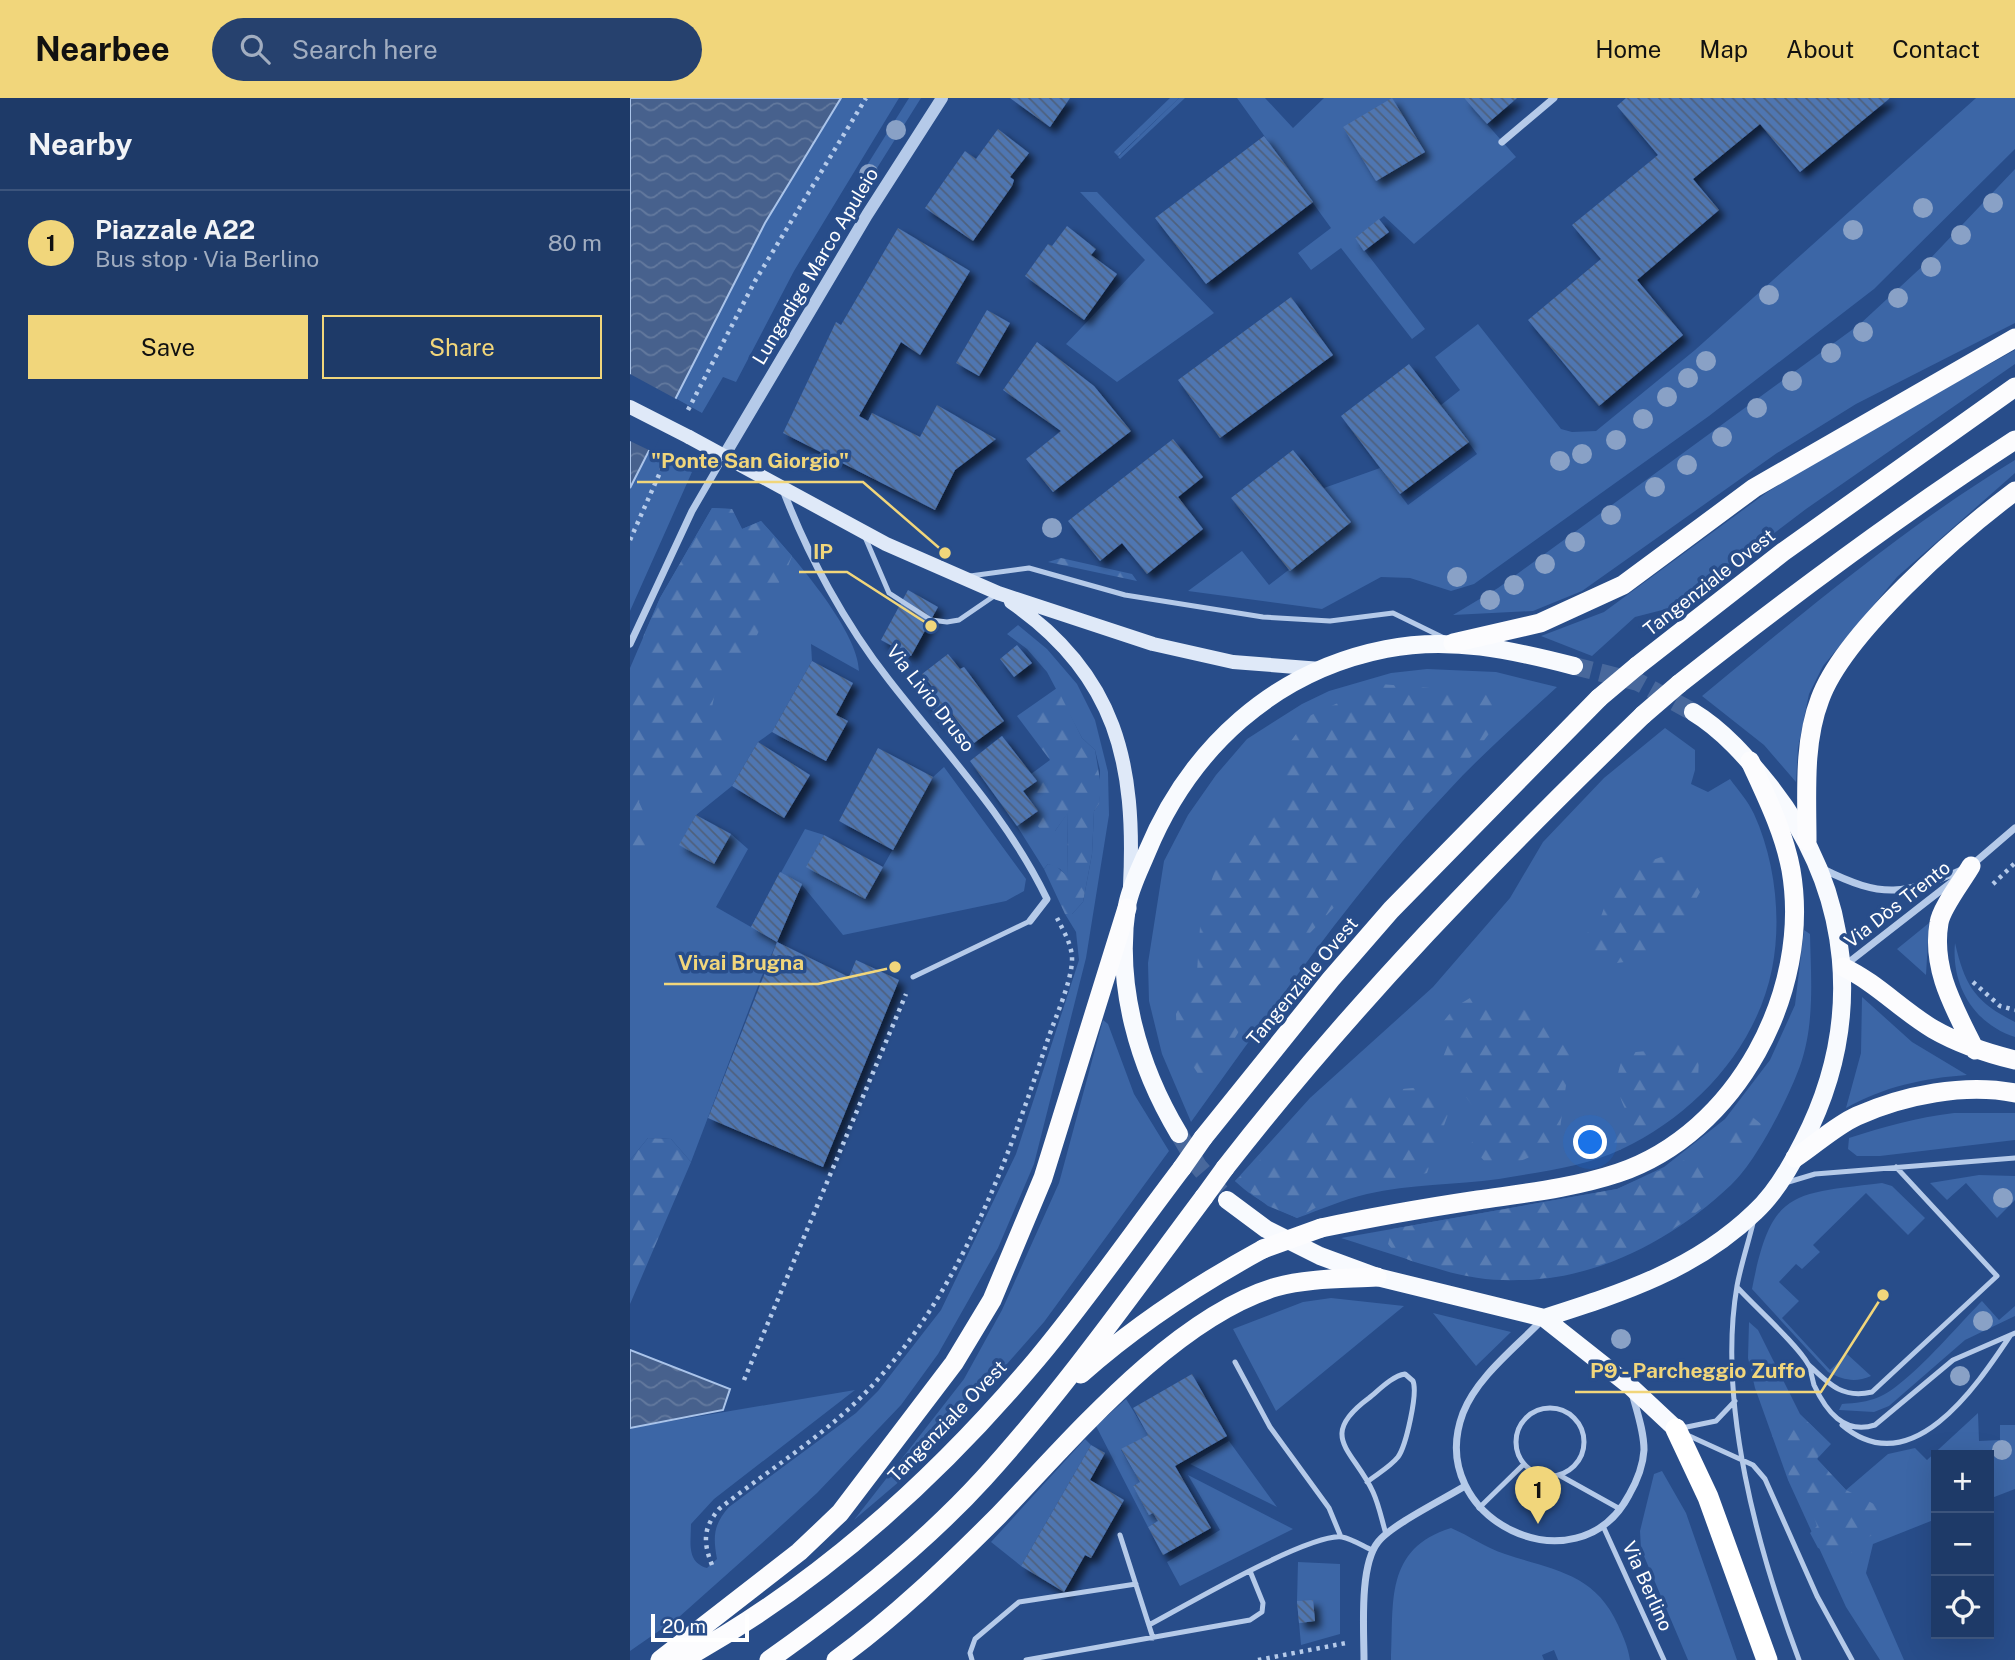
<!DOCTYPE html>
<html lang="en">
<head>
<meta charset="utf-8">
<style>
	body { margin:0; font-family:"Public Sans",sans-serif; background:#26416e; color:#f1f3f6 }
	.controls { position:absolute; right:21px; bottom:21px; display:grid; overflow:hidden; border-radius:0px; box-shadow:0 7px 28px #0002 }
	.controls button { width:63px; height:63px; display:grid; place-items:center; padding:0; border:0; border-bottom:2px solid #3c547c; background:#1e3a68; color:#f1f3f6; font:35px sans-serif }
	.scale { position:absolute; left:21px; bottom:18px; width:98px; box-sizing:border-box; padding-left:7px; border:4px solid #fff; border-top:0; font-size:19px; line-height:24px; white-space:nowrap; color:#fff; -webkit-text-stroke:5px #284d8a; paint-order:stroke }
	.you { position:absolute; left:961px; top:1045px; width:24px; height:24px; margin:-18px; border:5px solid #fff; border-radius:50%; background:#1a73e8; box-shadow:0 0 0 10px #1a73e833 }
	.badge { display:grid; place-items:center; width:46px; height:46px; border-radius:50%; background:#f1d67b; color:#111; font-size:23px; font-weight:700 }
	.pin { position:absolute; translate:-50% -58px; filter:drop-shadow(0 2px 4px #0008) }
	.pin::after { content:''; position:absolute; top:37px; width:24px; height:21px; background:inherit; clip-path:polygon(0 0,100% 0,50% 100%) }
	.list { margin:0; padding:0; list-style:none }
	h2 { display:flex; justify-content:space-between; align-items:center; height:91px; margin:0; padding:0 28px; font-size:30px }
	h2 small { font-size:23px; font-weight:400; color:#a1adc0 }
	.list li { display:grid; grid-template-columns:46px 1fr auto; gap:21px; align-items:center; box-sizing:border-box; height:105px; padding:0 28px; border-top:2px solid #3c547c }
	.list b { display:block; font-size:26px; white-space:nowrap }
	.list p { margin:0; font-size:23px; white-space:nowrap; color:#a1adc0 }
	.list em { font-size:23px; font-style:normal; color:#a1adc0 }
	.actions { display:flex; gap:14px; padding:21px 28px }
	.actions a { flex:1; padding:16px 0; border:2px solid #f1d67b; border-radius:0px; text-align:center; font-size:24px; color:#f1d67b }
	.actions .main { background:#f1d67b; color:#111 }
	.icon { flex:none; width:38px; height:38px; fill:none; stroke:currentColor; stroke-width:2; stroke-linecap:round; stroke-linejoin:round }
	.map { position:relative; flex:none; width:1385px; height:1562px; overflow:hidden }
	header { display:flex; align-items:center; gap:42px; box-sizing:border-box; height:98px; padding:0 35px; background:#f1d67b; color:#111 }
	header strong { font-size:33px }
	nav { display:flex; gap:38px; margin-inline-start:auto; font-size:24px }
	.search { width:490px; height:63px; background:#26416e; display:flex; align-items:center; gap:18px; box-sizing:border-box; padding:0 24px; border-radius:38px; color:#a1adc0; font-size:26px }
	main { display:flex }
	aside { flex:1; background:#1e3a68 }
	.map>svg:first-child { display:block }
	.grass { fill:#3c66a6 }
	.forest { fill:url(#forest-firs) }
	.water { fill:url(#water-waves); stroke:#aac4ea; stroke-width:2 }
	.pier { fill:#284d8a }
	.building { fill:url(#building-back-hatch); filter:url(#shadow) }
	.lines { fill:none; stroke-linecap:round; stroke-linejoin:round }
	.primary-tunnel { stroke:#48689c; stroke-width:18; stroke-dasharray:18 9; stroke-linecap:butt }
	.path { stroke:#b5cae9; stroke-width:4.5; stroke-dasharray:3.5 5; stroke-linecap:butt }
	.service { stroke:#b5cae9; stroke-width:5 }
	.minor { stroke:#b5cae9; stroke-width:7 }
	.tertiary { stroke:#b5cae9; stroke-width:12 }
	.secondary { stroke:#dfe9f8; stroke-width:14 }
	.primary { stroke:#f8fafe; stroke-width:18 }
	.trunk { stroke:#fcfcfe; stroke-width:19 }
	.motorway { stroke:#fff; stroke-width:21 }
	.secondary-bridge { stroke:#dfe9f8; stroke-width:14 }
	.trunk-bridge { stroke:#fcfcfe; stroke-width:19 }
	.tree { fill:#89a1c6 }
	.labels { text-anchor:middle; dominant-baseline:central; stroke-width:7; stroke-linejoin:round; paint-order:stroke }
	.street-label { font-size:19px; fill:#fff; stroke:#284d8a }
	.leader { fill:none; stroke:#f1d67b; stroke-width:2.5 }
	.callout-dot { fill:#f1d67b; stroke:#284d8a; stroke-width:2.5 }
	.callout-label { font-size:21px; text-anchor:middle; font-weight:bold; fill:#f1d67b; stroke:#284d8a; stroke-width:7; stroke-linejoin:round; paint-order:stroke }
</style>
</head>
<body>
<header>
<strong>Nearbee</strong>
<div class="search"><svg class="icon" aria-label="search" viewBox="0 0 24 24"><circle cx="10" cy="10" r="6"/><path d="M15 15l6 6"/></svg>Search here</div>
<nav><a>Home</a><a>Map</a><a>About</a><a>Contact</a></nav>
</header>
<main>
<aside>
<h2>Nearby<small></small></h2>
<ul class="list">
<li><span class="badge">1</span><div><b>Piazzale A22</b><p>Bus stop · Via Berlino</p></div><em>80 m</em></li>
</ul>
<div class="actions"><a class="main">Save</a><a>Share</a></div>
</aside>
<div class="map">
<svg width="1385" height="1562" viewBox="0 0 1385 1562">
	<defs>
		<pattern id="forest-firs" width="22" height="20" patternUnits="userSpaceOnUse" patternTransform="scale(1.75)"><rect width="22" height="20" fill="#3c66a6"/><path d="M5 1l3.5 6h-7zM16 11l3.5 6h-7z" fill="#597db3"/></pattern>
		<pattern id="water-waves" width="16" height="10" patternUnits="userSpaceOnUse" patternTransform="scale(1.75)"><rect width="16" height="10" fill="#47618d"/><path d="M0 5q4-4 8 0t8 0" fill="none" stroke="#63799e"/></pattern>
		<pattern id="building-back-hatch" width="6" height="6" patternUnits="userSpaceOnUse" patternTransform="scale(1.75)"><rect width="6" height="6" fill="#5076b1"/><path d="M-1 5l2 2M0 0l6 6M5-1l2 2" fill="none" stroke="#4e617e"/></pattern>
		<filter id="shadow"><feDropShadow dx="6" dy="6" stdDeviation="3.5" flood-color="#0009"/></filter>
	</defs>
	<rect width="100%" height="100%" fill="#284d8a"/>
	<path class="grass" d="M211 0H269L164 173 106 284 93 279 72 315 45 300 135 125Z
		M279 0H291L237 86 229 80Z
		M549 0H555L490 61 488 59Z
		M607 0H635L663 30 694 0H834L886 59 784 146 754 118 725 140 795 231 782 241 711 150 681 172 668 155 701 130Z
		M1346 0H1385V51L1244 191 1079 318 844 486 821 493 780 480 751 479 692 511 558 493 612 453 639 487 721 424 694 390 750 370 778 407 847 356 811 307 830 292 805 259 848 226 931 331 942 334 966 333 1065 252Z
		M1385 71V225L1226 306 1147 355 952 493 903 513 823 517 868 490 1230 226 1297 164Z
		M450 94H467L584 215 487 284 436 246 515 162Z
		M1385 252V266L1176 411 1048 508 1005 519 962 558 911 538 974 514 1136 395 1206 351Z
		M20 353 62 374 0 513V390Z
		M1385 362V375L1267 479 1193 568 1179 596 1168 650 1166 684 1134 647 1072 598C1173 515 1273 430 1385 362Z
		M82 410 102 411 112 431 131 423C160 455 228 531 229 573L181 546 182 563 142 634 128 644 102 688 66 717 50 747 83 766 101 736 118 751 86 809 121 829 175 731 194 737 177 769 235 801 303 679 314 669 396 781 394 793 376 803 213 837 172 787 131 880 61 1064 41 1041 18 1040 0 1062V570L30 500Z
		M388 527 417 551 447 586 465 622 478 674 479 717 456 860 404 1066 368 1150 308 1256 271 1307 187 1395 142 1436 49 1519 0 1553V1330L225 1292 84 1401 61 1426C61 1444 56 1464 77 1470L87 1461C83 1439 83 1427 99 1409L226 1315 248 1293 311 1212 386 1056 449 862 446 834 435 816H442L453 804 462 756 464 713 469 706 470 672 465 652 452 640 417 574 397 551 377 536Z
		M797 571 866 574 927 589C890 623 852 656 819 692 722 794 643 911 561 1024L532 956 519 903 518 865 534 763 558 717 586 677 617 641 672 606 699 593 761 575Z
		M1035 630 1065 652V672L1061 686 1078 694 1100 681C1108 692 1118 703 1124 716 1145 762 1152 821 1142 871 1126 951 1064 1017 992 1051 955 1069 909 1074 869 1081 825 1087 780 1086 737 1096 714 1101 690 1112 667 1120 644 1110 623 1101 605 1083L680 1000 803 889 880 800 913 744 974 680Z
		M408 713 425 733 438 714 437 779 430 771 418 766 414 771 387 728Z
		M1299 825 1296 877 1267 851Z
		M1174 832 1180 836C1181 880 1185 926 1170 968 1158 1001 1126 1064 1101 1087 1044 1141 966 1183 886 1182 825 1180 769 1158 711 1140L987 1091 1034 1069 1095 1021 1140 962 1165 907Z
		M1325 845C1335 888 1345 904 1385 924V939C1344 926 1321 887 1325 845Z
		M1232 899 1282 944 1337 977C1294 980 1253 989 1216 1010L1231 955Z
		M473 922 478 926 504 996 539 1053 414 1224 284 1371 224 1422 334 1281 372 1212 429 1085Z
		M1324 1015H1385V1042L1250 1058H1227L1218 1051 1219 1040C1256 1028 1285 1020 1324 1015Z
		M1349 1077 1385 1078V1102L1367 1120 1336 1085 1317 1102 1300 1085Z
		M1252 1085 1262 1088 1295 1120 1278 1137 1236 1095 1183 1147 1190 1154 1172 1171 1166 1166 1149 1184 1169 1203 1152 1220 1200 1272 1217 1256 1241 1278C1225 1285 1213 1282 1198 1274L1122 1191C1141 1092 1161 1096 1252 1085Z
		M701 1200 774 1208 646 1313 603 1231 673 1204Z
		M1352 1203 1369 1222 1385 1208V1218L1335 1242 1259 1308 1244 1314 1209 1312 1212 1306C1226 1305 1237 1304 1249 1299 1278 1287 1328 1227 1352 1203Z
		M803 1215 881 1234 846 1268Z
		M1119 1224 1128 1232 1170 1316 1201 1346 1187 1361 1216 1392 1258 1356 1285 1350 1297 1362 1348 1315 1349 1343 1370 1342V1327H1385V1391L1359 1401V1357H1306V1421L1243 1446 1236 1475 1274 1562H1250L1216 1509 1158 1382 1125 1290 1118 1260Z
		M496 1301 518 1337 491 1352 510 1384 503 1388 519 1416 523 1415 528 1423 518 1429 466 1328Z
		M455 1341 461 1347 391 1468 361 1444Z
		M599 1343 647 1409 560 1366Z
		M1032 1373 1056 1415 1107 1562H1058L1011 1451 1010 1433 1024 1376Z
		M558 1377 663 1431 550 1488 537 1464 590 1432Z
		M821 1430C840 1438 856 1450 875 1456 923 1472 965 1475 988 1527 993 1538 998 1549 1000 1562H928L924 1552 912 1557 914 1562H761C764 1504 754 1451 821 1430Z
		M668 1464 710 1466V1536L671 1547 667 1503Z"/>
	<path class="forest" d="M540 0H549L488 58 484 54Z
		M82 410 102 411 112 431 131 423 162 458 154 479 129 507V533L117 557 98 572 86 590 81 614C110 663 96 676 66 717L58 716 38 687 32 667 18 683 9 704 25 740 18 754 0 763V601L22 577 13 539 30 500Z
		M431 460 502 476 507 483 418 464Z
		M750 586 862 595 865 628 842 658 788 705 767 734 737 765 711 802 680 835 657 877 624 908 587 970 572 982 547 943 546 916 567 874 571 814 589 760 659 696 651 657 679 618Z
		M427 590 452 640 465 652 471 688 469 706 464 713 462 756 453 804 442 816H435L414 771 418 766 426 768 437 778 438 715 425 733 416 738 403 722 408 713 393 693 407 683 401 676 420 662 387 618Z
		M1034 758 1052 760 1070 794 1050 830 1002 863 987 865 963 860 952 840 969 824 983 785 1000 770Z
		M840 900 921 914 941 951 929 1038C902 1060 892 1067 857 1066L841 1048 849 1017 811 964 820 942 813 924 825 909Z
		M1053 934 1069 956 1068 986 990 1052 976 1045V1030L995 1011C985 989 985 977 995 955L1028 952 1040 958Z
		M793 989 821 1008 797 1075 751 1086 727 1087 667 1120 638 1108 605 1083 630 1062 670 1042 724 997 741 1007 751 993Z
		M1120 1017 1131 1026 1125 1038 1098 1061 1090 1057 1093 1030 1105 1020Z
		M18 1040 41 1041 61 1064 0 1206V1062Z
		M1066 1057 1078 1073 1073 1109C1000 1168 902 1201 809 1171 788 1164 772 1164 758 1146L762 1131 987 1091Z
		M1159 1315C1177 1320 1185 1329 1194 1344L1187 1361 1216 1392 1244 1406 1255 1420 1251 1432 1230 1444 1221 1455 1207 1456 1188 1450 1180 1435 1187 1428 1176 1394 1158 1382 1160 1359 1142 1338Z"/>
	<path class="water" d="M0 0H211L135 125 0 390Z
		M0 1252 100 1291 93 1312 0 1330Z"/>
	<path class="pier" d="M0 276 48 302 23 354 0 343Z"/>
	<path class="building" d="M380 0H440L420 29Z
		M762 0 795 54 746 83 713 29Z
		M834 0H887L857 26Z
		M996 0H1260L1170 74 1130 26 1063 81 1089 112 1007 182 1053 237 969 308 898 222 971 161 942 127 1028 57 987 8Z
		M368 31 399 55 380 79 384 82 382 88 343 143 295 110 335 53 346 61Z
		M634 38 683 104 576 186 525 120Z
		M749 121 759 134 734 153 725 140Z
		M437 128 466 151 461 157 487 176 454 222 395 178 418 146 422 148Z
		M268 130 340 173 290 257 271 244 229 318 238 323 242 315 290 339 307 307 366 341 325 372 305 412 153 335 206 224 211 227Z
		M661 199 703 257 590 340 548 282Z
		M357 212 380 225 349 278 326 265Z
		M407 244 464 288 501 333 423 394 396 361 431 333 373 292Z
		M779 266 839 344 770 396 711 318Z
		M543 341 573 379 548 399 573 431 517 476 492 445 470 463 438 423Z
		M663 352 721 424 660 473 601 400Z
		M278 492 308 509 281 558 251 542Z
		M387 547 402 565 384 579 370 561Z
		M318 556 330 571 334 569 374 623 344 645 322 616 311 624 293 599 304 591 292 576Z
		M182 563 223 585 206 617 218 623 196 663 142 634Z
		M372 638 407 683 393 693 408 713 387 728 340 663Z
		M128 644 180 677 154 720 102 688Z
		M248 650 303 679 263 752 209 723Z
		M66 717 101 736 84 766 49 747Z
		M194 737 253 769 235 801 176 769Z
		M150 774 172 786 147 844 121 829Z
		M147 844 219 879 226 862 269 882 193 1069 78 1020Z
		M562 1276 597 1338 545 1368 581 1430 533 1457 518 1429 528 1423 523 1415 519 1417 503 1388 510 1384 491 1351 518 1337 503 1310Z
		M461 1347 475 1355 460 1382 494 1402 461 1460 455 1457 434 1494 391 1468Z
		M683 1502 685 1523 669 1525 667 1503Z"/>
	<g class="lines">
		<path class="primary-tunnel" d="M944 568 1008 584 1063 614
			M549 1036 568 1068 597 1102"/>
		<path class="path" d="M58 312 125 183 236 0
			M0 442 40 352
			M1363 786 1385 765
			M1343 884 1370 908 1385 912
			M114 1282 276 896
			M82 1467C73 1444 73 1430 89 1411 142 1369 204 1332 249 1280 334 1184 378 1061 418 941 425 920 443 881 442 859 441 845 433 832 427 820
			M628 1562 716 1545"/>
		<path class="service" d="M235 439 259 495 301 522 317 524 329 522 367 496
			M340 478 399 470 495 497 633 519 700 523 763 515 814 540
			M283 879 400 823
			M1155 1085 1185 1076 1385 1060
			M1124 1121C1119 1143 1111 1166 1107 1188 1087 1305 1128 1453 1169 1562
			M1107 1189C1124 1208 1167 1246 1178 1266 1181 1272 1182 1280 1184 1287 1196 1313 1214 1337 1245 1327L1323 1262 1385 1235
			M605 1264 640 1329 699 1410 711 1439
			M1178 1266C1199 1286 1212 1301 1242 1294L1367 1178 1266 1069
			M886 1344a34 34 0 1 1 68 0a34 34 0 1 1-68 0Z
			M1212 1327C1281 1386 1346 1289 1380 1238
			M1052 1330 1086 1323 1105 1303
			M1055 1336 1123 1367 1135 1381 1187 1498 1222 1562
			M929 1377 990 1411
			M737 1384C747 1376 760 1369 768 1359 776 1348 788 1295 783 1283L775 1276C762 1278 749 1292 739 1300 686 1339 724 1352 743 1394 749 1407 752 1423 756 1436
			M849 1410 894 1366
			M973 1428 1034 1562
			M490 1437 523 1540
			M519 1527C553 1509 679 1435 712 1439 722 1441 733 1448 742 1452
			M342 1562 340 1555 345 1541 389 1504 506 1486
			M396 1562 620 1522 632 1514 633 1505 620 1473"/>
		<path class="minor" d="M872 44 924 0
			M153 392C178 458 215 526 259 582 314 653 377 718 417 801L400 823
			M0 546 62 413 94 358
			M1343 766 1385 730
			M1193 771C1253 801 1274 797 1334 771
			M1214 868 1323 783
			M911 1223C885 1250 847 1279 833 1315 793 1422 948 1494 999 1397 1007 1383 1013 1369 1014 1352 1014 1333 1007 1314 1002 1295
			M734 1562C734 1532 729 1468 748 1444 761 1427 814 1401 835 1388"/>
		<path class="tertiary" d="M94 358 237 117 312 0"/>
		<path class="secondary" d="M59 339 256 446 368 495 523 546 603 564 691 571
			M381 504C487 577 506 666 500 788"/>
		<path class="primary" d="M549 1036C508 968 485 887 497 808 500 790 510 771 517 754 560 650 644 573 756 551 820 538 882 552 944 568
			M597 1102 636 1131 690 1158 747 1179 914 1220 1000 1288 1046 1331
			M914 1220C992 1195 1065 1172 1125 1114 1145 1096 1161 1068 1173 1044 1235 924 1223 793 1139 687 1117 660 1093 632 1063 614"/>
		<path class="trunk" d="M823 545 910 525 993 487 1124 390 1385 240
			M1007 568 1153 454 1385 289
			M1049 586C1158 500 1268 418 1385 342
			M1177 743C1177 696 1173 645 1190 601 1214 535 1329 435 1385 393
			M1341 768C1333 782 1311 810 1309 825 1301 872 1325 911 1345 952
			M1213 869C1247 885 1271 912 1303 931 1329 946 1356 955 1385 962
			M573 1040 701 881 761 812 969 600
			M1165 1060C1185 1047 1205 1028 1227 1018 1274 997 1335 985 1385 995
			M595 1070C721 908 865 760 1013 617
			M691 1130C743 1119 795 1110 848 1102 895 1095 943 1090 988 1075 1107 1035 1182 893 1161 772 1154 734 1136 698 1120 663
			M451 1276C507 1226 567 1187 633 1151
			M30 1562 169 1454 210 1415 324 1265 362 1202 413 1080 497 810
			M52 1562C190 1486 306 1381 407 1261 458 1200 504 1133 552 1070
			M139 1562C213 1510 293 1447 354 1380 434 1292 503 1194 574 1099
			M206 1562C265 1519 317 1469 369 1417 442 1341 543 1220 646 1189 678 1180 714 1181 747 1179"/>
		<path class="motorway" d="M1046 1331 1078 1399 1137 1562"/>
		<path class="secondary-bridge" d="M0 309 59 339"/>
		<path class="trunk-bridge" d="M969 600 1007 568
			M1013 617 1049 586
			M552 1070 573 1040
			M574 1099 595 1070
			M633 1151 691 1130"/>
	</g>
	<g class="tree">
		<circle cx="266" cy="32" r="10"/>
		<circle cx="239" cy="76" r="10"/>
		<circle cx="1363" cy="105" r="10"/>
		<circle cx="1293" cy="110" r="10"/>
		<circle cx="1223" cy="132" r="10"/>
		<circle cx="1331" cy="137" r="10"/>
		<circle cx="1301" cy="169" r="10"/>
		<circle cx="1139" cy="197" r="10"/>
		<circle cx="1268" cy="200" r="10"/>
		<circle cx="1233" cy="234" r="10"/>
		<circle cx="1201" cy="255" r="10"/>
		<circle cx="1076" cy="263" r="10"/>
		<circle cx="1058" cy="280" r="10"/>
		<circle cx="1162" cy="283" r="10"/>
		<circle cx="1037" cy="299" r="10"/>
		<circle cx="1127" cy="310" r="10"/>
		<circle cx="1013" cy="321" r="10"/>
		<circle cx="1092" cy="339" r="10"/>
		<circle cx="986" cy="342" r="10"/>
		<circle cx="952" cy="356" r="10"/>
		<circle cx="930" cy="363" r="10"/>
		<circle cx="1057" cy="367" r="10"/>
		<circle cx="1025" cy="389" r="10"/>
		<circle cx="981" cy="417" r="10"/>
		<circle cx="422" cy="430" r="10"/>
		<circle cx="945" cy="444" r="10"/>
		<circle cx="915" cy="466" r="10"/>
		<circle cx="827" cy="479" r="10"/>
		<circle cx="884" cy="487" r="10"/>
		<circle cx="860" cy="502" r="10"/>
		<circle cx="1373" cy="1100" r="10"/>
		<circle cx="1353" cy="1223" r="10"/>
		<circle cx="991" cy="1241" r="10"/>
		<circle cx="1330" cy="1278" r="10"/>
		<circle cx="1372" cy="1352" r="10"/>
	</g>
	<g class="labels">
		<g class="street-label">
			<text transform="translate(185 168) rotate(-59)">Lungadige Marco Apuleio</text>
			<text transform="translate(1079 484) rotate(-38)">Tangenziale Ovest</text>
			<text transform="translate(301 600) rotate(52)">Via Livio Druso</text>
			<text transform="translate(1267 806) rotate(-38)">Via Dòs Trento</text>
			<text transform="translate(672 883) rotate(-50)">Tangenziale Ovest</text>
			<text transform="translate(317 1323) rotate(-46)">Tangenziale Ovest</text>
			<text transform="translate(1018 1488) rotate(66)">Via Berlino</text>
		</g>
	</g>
	<path class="leader" d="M315 455L233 384H7M301 528L217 474H169M265 869L188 886H34M1253 1197L1191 1294H945"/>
	<g class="callout-dot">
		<circle cx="315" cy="455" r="7"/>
		<circle cx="301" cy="528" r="7"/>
		<circle cx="265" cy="869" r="7"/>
		<circle cx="1253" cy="1197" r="7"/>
	</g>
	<g class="callout-label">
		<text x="120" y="370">"Ponte San Giorgio"</text>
		<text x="193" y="461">IP</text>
		<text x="111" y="872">Vivai Brugna</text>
		<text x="1068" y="1280">P9 - Parcheggio Zuffo</text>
	</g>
</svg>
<div class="controls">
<button>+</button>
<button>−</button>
<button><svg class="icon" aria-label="locate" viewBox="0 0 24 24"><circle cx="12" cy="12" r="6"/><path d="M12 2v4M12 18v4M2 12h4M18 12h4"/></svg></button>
</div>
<div class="scale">20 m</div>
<div class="you"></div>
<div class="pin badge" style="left:908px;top:1426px">1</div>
</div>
</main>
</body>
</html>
